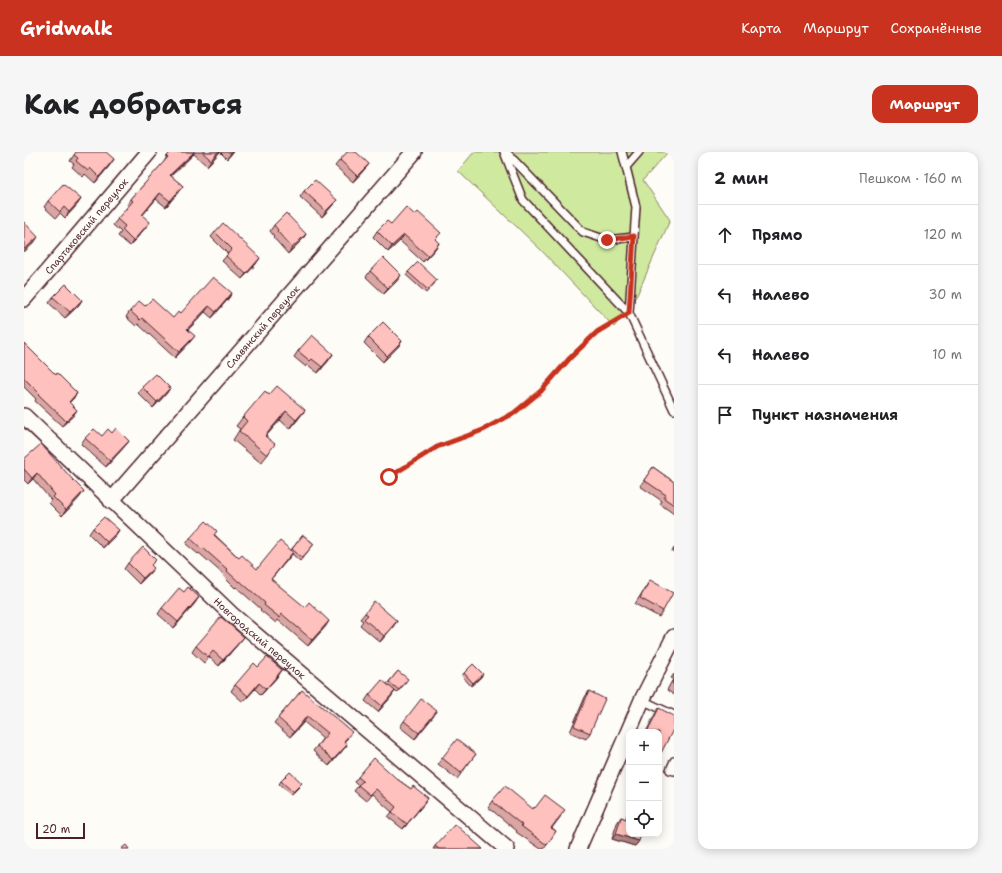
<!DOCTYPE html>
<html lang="ru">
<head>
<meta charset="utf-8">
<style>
	body { margin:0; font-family:"Shantell Sans",sans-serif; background:#f6f6f6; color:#202124 }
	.controls { position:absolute; right:12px; bottom:12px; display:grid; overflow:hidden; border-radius:8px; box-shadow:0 2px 10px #0003 }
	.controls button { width:36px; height:36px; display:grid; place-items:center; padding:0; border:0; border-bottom:1px solid #e0e0e0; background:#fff; color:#202124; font:20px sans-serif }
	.scale { position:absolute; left:12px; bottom:10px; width:49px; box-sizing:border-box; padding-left:4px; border:2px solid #4a1f2b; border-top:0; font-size:11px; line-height:14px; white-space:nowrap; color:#4a1f2b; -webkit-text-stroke:3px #fdfcf7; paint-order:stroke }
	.stop { position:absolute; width:12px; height:12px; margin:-9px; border:3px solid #c8321e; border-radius:50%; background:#fff }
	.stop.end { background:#c8321e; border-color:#fff; box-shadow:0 1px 4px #0008 }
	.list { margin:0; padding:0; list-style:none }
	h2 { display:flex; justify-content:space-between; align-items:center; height:52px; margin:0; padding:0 16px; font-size:17px }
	h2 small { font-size:13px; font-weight:400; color:#757577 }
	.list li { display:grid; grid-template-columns:26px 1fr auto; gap:12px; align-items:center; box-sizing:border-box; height:60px; padding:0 16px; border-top:1px solid #e0e0e0 }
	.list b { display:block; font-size:15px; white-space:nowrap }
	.list em { font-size:13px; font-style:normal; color:#757577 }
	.icon { flex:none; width:22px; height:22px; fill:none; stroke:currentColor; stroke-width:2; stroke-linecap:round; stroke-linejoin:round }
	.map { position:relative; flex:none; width:650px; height:697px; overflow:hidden; border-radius:12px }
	header { display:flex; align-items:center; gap:24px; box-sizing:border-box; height:56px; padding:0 20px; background:#c8321e; color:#fff }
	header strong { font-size:19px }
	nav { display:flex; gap:22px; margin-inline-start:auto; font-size:14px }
	.intro { display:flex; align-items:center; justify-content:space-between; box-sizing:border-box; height:96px; padding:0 24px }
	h1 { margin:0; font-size:28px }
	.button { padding:10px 18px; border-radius:12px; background:#c8321e; color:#fff; font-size:14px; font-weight:700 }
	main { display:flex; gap:24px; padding:0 24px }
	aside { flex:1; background:#fff; border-radius:12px; box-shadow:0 2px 10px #0003 }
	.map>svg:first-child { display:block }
	.green { fill:#cfe99f; stroke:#8c8465 }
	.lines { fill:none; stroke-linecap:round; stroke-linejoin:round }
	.lane-casing { stroke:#4a1f2b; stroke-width:10 }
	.street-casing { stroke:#4a1f2b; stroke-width:18 }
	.path { stroke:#4a1f2b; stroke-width:2.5; stroke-dasharray:3 3; stroke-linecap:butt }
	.lane { stroke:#fdfcf7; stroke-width:7 }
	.street { stroke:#fdfcf7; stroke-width:15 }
	.wall { fill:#daa6a3; stroke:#4a1f2b }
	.shaded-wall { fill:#b28784; stroke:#4a1f2b }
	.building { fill:#fec1bd; stroke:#4a1f2b }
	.route { stroke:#c8321e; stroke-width:5 }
	.labels { text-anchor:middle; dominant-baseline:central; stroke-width:3; stroke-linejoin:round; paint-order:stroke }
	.street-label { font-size:10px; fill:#4a1f2b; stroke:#fdfcf7 }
</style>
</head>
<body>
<header>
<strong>Gridwalk</strong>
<nav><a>Карта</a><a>Маршрут</a><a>Сохранённые</a></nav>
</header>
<div class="intro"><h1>Как добраться</h1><a class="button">Маршрут</a></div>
<main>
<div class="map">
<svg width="650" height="697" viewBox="0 0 650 697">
	<rect width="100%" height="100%" fill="#fdfcf7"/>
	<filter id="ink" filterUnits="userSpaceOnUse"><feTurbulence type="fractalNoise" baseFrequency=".025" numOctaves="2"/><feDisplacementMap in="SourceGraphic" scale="8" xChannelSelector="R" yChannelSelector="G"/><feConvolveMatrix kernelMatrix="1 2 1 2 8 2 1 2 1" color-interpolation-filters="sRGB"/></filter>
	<g filter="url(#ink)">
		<path class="green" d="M450 0H644L619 28 646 68 613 143 590 175 517 98 434 19Z"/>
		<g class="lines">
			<defs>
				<path id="lane" d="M480 0 499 48 605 161 650 258
					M598 0 602 15
					M483 1 559 80 583 88 610 85
					M605 161 612 55 602 15 615 0
					M618 548 650 563
					M650 609 646 618 650 619"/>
				<g id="street">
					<path id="s1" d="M0 147 125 0"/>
					<path id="s2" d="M0 264 207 462 483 697"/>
					<path id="s3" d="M87 349 390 0"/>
					<path d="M554 697 618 548 650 485"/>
				</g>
			</defs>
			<use href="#lane" class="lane-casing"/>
			<use href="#street" class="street-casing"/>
			<path class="path" d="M365 325 413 295 459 278 490 261 517 239 546 206 573 180 596 167"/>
			<use href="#lane" class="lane"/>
			<use href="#street" class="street"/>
		</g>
		<path class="wall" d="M147 0H209L203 7 196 0 183 14 170 2 147 24 159 34 142 55 132 47 118 63 122 75 106 94 94 84 97 80 89 73 104 54 103 53 107 47 140 10 143 4Z
			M50 3 90 7 86 13 71 31 61 22 59 25 48 15 50 12 46 9Z
			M316 8 345 12 340 18 329 30 311 14Z
			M280 39 313 48 308 54 298 65 276 45Z
			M57 47 53 53 41 66 36 61 32 66 20 55 24 49Z
			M367 72 412 88 415 91 411 97 399 110 376 89 364 100 349 85 353 79Z
			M250 73 282 82 278 88 264 102 249 85 250 84 246 79Z
			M191 80 232 112 218 127 198 109 204 102 187 85Z
			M346 119 373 129 360 142 342 125Z
			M384 120 411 131 402 141 382 123Z
			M208 141 204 147 188 166 181 160 164 178 166 190 151 206 114 172 112 174 102 165 106 159 121 154 149 166Z
			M29 145 58 148 54 154 41 166 25 151Z
			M344 185 378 189 374 195 359 210 340 191Z
			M0 191 32 223 53 241 49 247 45 251 49 264 38 274 11 249 12 247 0 235Z
			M274 199 309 202 305 208 294 221 284 213 282 215 270 205Z
			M118 235 146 236 142 242 129 256 114 241Z
			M245 243 281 258 275 266 266 277 256 268 242 284 245 301 237 311 209 288 216 277 212 274 219 265Z
			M88 281 105 289 101 294 82 315 57 292 61 286 78 284Z
			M0 307 56 345 38 364 25 351 27 348 9 327 4 332 0 328Z
			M629 315 650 330V362L636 352 638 349 616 334Z
			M69 376 95 378 91 384 79 396 65 382Z
			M191 383 215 406 233 417 267 398 279 383 290 392 276 409 268 402 247 427 302 474 284 494 254 468 252 471 236 458 237 457 212 435 211 436 199 424 200 423 175 401 174 402 162 392 166 386Z
			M650 396V401L648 400Z
			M104 411 128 414 125 422 115 432 100 417Z
			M626 428 639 459 635 465 611 452Z
			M160 440 175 445 171 451 150 476 134 462 138 456Z
			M341 461 373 469 356 490 336 473 339 469 336 467Z
			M215 491 195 514 185 505 180 511 168 500 172 494Z
			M234 515 258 518 254 524 237 543 231 537 219 550 207 539 211 533Z
			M374 519 382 530 373 541 371 539 367 545 354 560 341 549 345 543 363 532Z
			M440 521 457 525 447 534 438 524Z
			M650 522V543L643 538 649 527 647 526Z
			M278 538 324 586 320 590 323 593 319 598 305 614 289 599 299 586 280 570 266 585 250 571 254 566Z
			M565 539 566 581 562 587 546 580 561 545Z
			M635 556 638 599 635 604V580H622L631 562Z
			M413 559 391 587 376 575 380 569Z
			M452 602 433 627 414 612 418 606Z
			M334 625 373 627 387 637 404 646 379 677 364 665 368 660 348 642 342 649 330 639 334 634 330 630Z
			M257 629 276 634 267 643 255 632Z
			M468 649 509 657 511 656 537 664 528 676 532 679 520 697H517L492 680 493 679 464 655Z
			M605 654V682L615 689 611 694 588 687 593 671 597 665 602 667Z
			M411 694 459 697H409Z"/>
		<path class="shaded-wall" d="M170 0H171L142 28 146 23Z
			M194 0H196L183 14 187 8Z
			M208 0H209L203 7 207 1Z
			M90 7 86 13 71 31 75 25Z
			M345 12 340 18 329 30 333 24Z
			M159 34 155 39 142 55 146 49Z
			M136 41 132 47 114 69 118 63Z
			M57 47 53 53 41 66 45 60Z
			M313 48 308 54 298 65 302 59Z
			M126 70 122 75 106 94 109 89Z
			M282 82 278 88 264 102 268 96Z
			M380 83 376 89 364 100 368 94Z
			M14 85 10 91 0 100 1 97Z
			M415 91 411 97 399 110 404 104Z
			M236 106 232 112 218 127 222 122Z
			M377 123 373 129 360 142 364 136Z
			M208 141 204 147 188 166 192 160Z
			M58 148 54 154 41 166 46 160Z
			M185 154 181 160 159 183 163 177Z
			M171 184 166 190 151 206 155 200Z
			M378 189 374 195 359 210 363 204Z
			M309 202 305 208 294 221 298 215Z
			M146 236 142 242 129 256 133 250Z
			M53 241 49 247 41 255 45 250Z
			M53 258 49 264 38 274 42 269Z
			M281 258 275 266 266 277 272 268Z
			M262 259 256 268 235 292 241 284Z
			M105 289 101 294 82 315 86 309Z
			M13 321 9 327 4 332 8 326Z
			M60 339 56 345 38 364 42 358Z
			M95 378 91 384 79 396 83 390Z
			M269 400 266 405 243 432 247 427Z
			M130 416 125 422 115 432 119 426Z
			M175 445 171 451 150 476 154 470Z
			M305 469 302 474 284 494 288 488Z
			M373 469 369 475 356 490 360 484Z
			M220 485 215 491 195 514 199 508Z
			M258 518 254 524 237 543 242 537Z
			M459 522 457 525 447 534 449 531Z
			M235 531 231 537 219 550 224 544Z
			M371 539 367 545 354 560 358 554Z
			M413 559 409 565 391 587 395 581Z
			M283 564 280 570 266 585 270 580Z
			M323 593 319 598 305 614 309 608Z
			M404 646 400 652 379 677 383 672Z
			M592 682 615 689 611 694 588 687Z"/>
		<path class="building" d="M52 0H82L90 7 75 25 66 16 64 19 52 9 54 6 50 3Z
			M147 0H170L146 23 159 34 146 49 136 41 118 63 126 70 109 89 98 78 101 74 93 67 109 49 107 47 144 5 143 4Z
			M178 0H194L187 8Z
			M323 0H332L345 12 333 24 316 8Z
			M291 28 313 48 302 59 280 39Z
			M39 32 57 47 45 60 40 55 36 60 24 49Z
			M382 55 391 63 394 60 417 81 411 87 415 91 404 104 380 83 368 94 353 79 363 69 367 72Z
			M262 61 282 82 268 96 253 79 254 78 250 73Z
			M0 70 14 85 1 97 0 96Z
			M199 71 236 106 222 122 202 104 208 97 191 80Z
			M359 105 377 123 364 136 346 119Z
			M394 110 413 128 404 138 384 120Z
			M189 125 208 141 192 160 185 154 163 177 171 184 155 200 118 166 116 168 106 159 115 149 121 154 128 147 149 166 155 159 157 161Z
			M42 132 58 148 46 160 29 145Z
			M359 170 378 189 363 204 344 185Z
			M288 183 309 202 298 215 288 207 286 209 274 199Z
			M0 191 32 223 33 221 53 241 45 250 53 258 42 269 15 243 16 242 0 226Z
			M132 222 146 236 133 250 118 235Z
			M253 234 281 258 272 268 262 259 241 284 251 292 243 303 215 279 223 269 219 265 241 239 245 243Z
			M92 276 105 289 86 309 61 286 70 277 78 284 84 277 88 281Z
			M17 292 49 328 60 339 42 358 29 345 31 343 13 321 8 326 0 317V307Z
			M629 315 650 330V353L640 346 642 343 620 328Z
			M80 365 95 378 83 390 69 376Z
			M182 369 193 379 190 383 215 406 218 403 233 417 256 389 269 400 247 427 281 455 285 450 305 469 288 488 258 462 256 466 240 453 241 451 216 429 215 430 203 419 204 418 179 396 178 397 166 386Z
			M279 383 290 392 278 406 268 397Z
			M119 395 132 408 127 413 130 416 119 426 104 411Z
			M626 428 649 441 639 459 616 446Z
			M164 435 175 445 154 470 138 456 155 436 160 440Z
			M350 449 373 469 360 484 340 467 344 463 341 461Z
			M197 465 220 485 199 508 189 499 184 505 172 494Z
			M243 505 258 518 242 537 235 531 224 544 211 533 230 511 234 515Z
			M449 512 459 522 449 531 440 521Z
			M374 519 384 527 375 538 365 530Z
			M650 527V533L648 531Z
			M358 528 371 539 358 554 345 543Z
			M278 538 328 580 320 589 323 593 309 608 293 594 304 581 283 564 270 580 254 566Z
			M565 539 581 547 566 581 550 574Z
			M397 547 413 559 395 581 380 569Z
			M635 556 650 564V576L638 599 635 598V580H623Z
			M433 587 452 602 437 621 418 606Z
			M350 606 373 627 387 637 389 634 404 646 383 672 368 660 372 655 352 637 346 643 334 633 339 629 334 625Z
			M266 620 278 631 269 640 257 629Z
			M481 634 509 657 510 655 511 656 521 643 541 658 527 676 532 679 523 693 497 674 498 673 468 649Z
			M597 665 605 668V667V682H617L615 689 592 682Z
			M431 672 459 697H415L411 694Z
			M102 693 105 697H97Z"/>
	</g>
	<g class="lines" filter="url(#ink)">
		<path class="route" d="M365 325 413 295 459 278 490 261 517 239 546 206 573 180 605 161 610 84 583 88"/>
	</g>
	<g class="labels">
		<g class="street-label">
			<text stroke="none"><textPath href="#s1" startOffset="96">Спартаковский переулок</textPath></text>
			<text stroke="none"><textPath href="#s3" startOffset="231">Славянский переулок</textPath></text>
			<text stroke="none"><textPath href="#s2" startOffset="324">Новгородский переулок</textPath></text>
		</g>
	</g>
</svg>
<div class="controls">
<button>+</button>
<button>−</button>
<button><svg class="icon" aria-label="locate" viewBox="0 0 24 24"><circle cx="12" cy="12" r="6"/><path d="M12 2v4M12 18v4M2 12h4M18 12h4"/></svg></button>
</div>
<div class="scale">20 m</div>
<div class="stop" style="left:365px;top:325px"></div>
<div class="stop end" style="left:583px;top:88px"></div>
</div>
<aside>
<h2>2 мин<small>Пешком · 160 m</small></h2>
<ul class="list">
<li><svg class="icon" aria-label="ahead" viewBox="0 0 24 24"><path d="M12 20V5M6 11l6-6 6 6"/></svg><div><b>Прямо</b></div><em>120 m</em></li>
<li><svg class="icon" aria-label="left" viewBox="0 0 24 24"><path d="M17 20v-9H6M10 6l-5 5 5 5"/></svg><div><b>Налево</b></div><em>30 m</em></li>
<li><svg class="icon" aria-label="left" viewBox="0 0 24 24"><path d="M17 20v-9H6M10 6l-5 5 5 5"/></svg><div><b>Налево</b></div><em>10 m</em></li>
<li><svg class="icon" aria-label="arrive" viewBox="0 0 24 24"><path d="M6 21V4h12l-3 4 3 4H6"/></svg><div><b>Пункт назначения</b></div></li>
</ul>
</aside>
</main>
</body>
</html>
